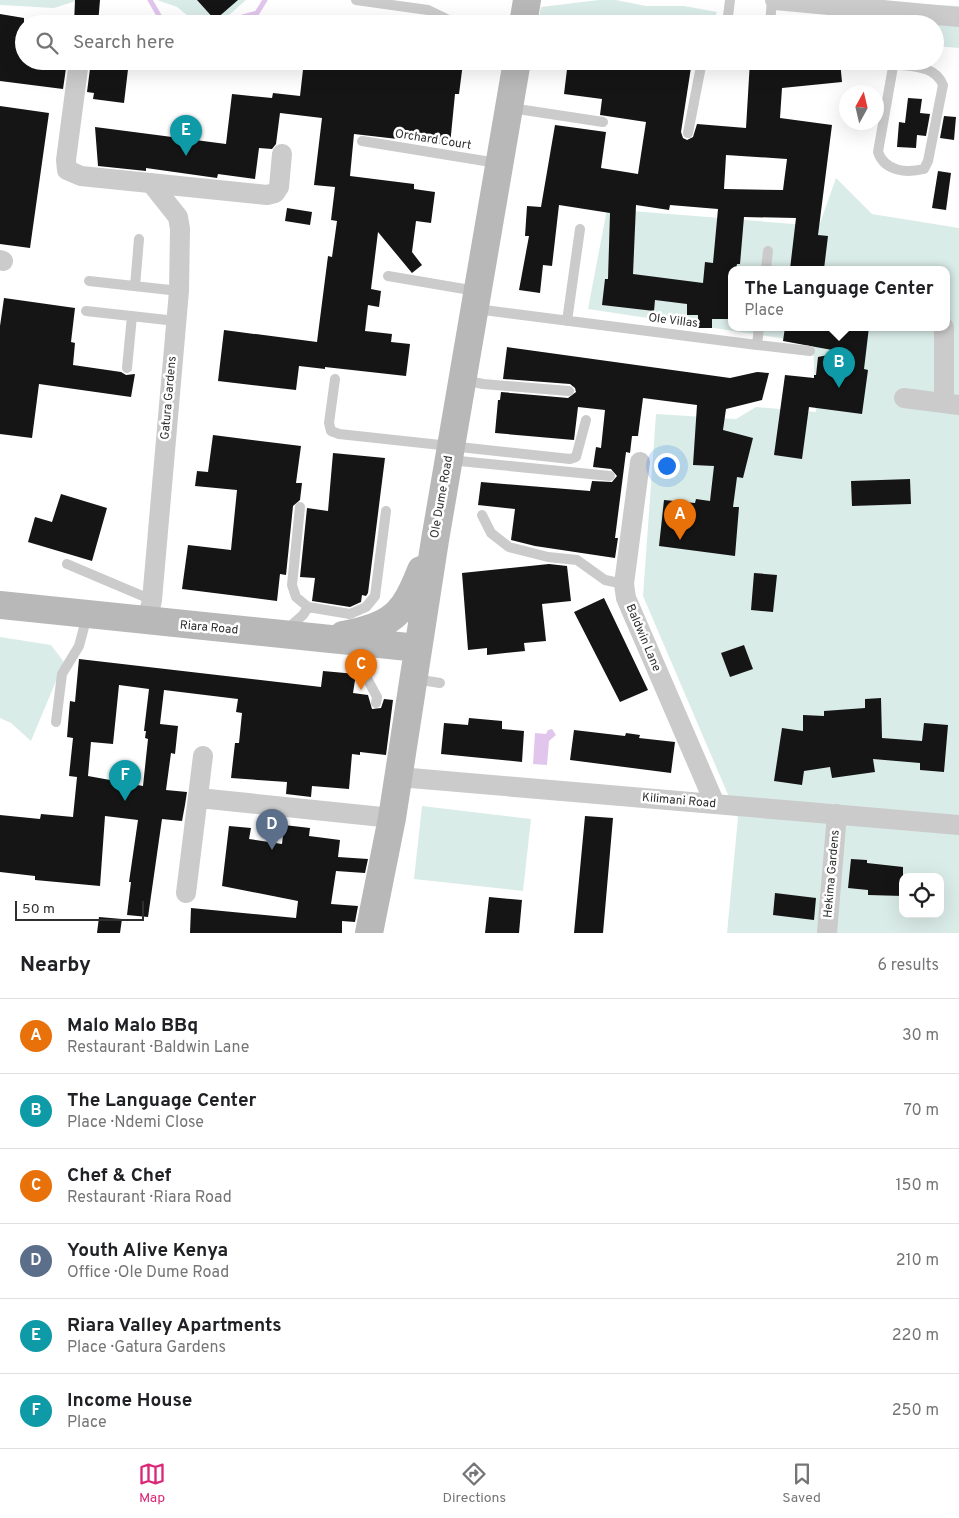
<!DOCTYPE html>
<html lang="en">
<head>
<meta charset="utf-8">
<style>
	body { margin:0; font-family:Overpass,sans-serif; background:#f2f2f2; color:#202124 }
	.controls { position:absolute; right:15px; bottom:15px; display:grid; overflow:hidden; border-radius:10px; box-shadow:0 5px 20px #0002 }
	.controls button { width:45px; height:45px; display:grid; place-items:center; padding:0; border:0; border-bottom:1px solid #e0e0e0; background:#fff; color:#202124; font:25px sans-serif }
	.compass { position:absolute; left:839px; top:85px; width:45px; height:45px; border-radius:50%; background:#fff; box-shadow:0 5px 20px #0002; rotate:8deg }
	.scale { position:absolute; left:15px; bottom:12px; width:129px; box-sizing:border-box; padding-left:5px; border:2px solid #2e2e2e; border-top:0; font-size:14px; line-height:18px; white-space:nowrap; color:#2e2e2e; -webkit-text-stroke:4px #fff; paint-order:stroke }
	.you { position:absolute; left:666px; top:465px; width:18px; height:18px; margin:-12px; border:4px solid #fff; border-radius:50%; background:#1a73e8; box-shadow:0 0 0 8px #1a73e833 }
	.badge { display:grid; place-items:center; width:32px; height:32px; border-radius:50%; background:#db2777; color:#fff; font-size:16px; font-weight:700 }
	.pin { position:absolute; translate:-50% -41px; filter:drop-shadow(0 1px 2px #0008) }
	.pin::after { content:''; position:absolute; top:26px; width:18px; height:15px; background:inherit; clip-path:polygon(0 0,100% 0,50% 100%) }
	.popup { position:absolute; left:728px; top:266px; width:222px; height:65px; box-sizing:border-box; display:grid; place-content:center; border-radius:10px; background:#fff; filter:drop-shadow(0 1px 4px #0005); font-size:16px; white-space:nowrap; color:#757577 }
	.popup b { font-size:19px; color:#202124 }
	.popup::after { content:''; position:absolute; left:50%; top:100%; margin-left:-10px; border:10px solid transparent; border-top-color:#fff }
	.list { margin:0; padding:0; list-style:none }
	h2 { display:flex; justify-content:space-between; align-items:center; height:65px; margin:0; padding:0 20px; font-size:21px }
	h2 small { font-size:16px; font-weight:400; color:#757577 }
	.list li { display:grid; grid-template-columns:32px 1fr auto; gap:15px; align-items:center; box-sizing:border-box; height:75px; padding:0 20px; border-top:1px solid #e0e0e0 }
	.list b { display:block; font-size:19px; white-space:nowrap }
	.list p { margin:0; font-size:16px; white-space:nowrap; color:#757577 }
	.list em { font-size:16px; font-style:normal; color:#757577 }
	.icon { flex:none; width:28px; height:28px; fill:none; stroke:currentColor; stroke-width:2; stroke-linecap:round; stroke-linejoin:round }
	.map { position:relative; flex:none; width:959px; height:933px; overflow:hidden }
	.search { position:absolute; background:#fff; box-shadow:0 5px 20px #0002; left:15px; right:15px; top:15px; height:55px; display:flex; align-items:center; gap:12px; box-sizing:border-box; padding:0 18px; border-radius:28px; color:#757577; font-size:19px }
	.sheet { height:515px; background:#fff }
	nav { display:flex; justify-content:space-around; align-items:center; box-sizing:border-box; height:70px; border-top:1px solid #e0e0e0; background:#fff; font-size:14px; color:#757577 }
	nav a { display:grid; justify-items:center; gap:2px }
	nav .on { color:#db2777 }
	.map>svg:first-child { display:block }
	.green { fill:#daece8; fill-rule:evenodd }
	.water { fill:#e2c5ed }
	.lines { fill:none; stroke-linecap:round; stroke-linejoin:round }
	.stream { stroke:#e2c5ed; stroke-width:5 }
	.building { fill:#151515; fill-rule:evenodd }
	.lane { stroke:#cbcbcb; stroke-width:10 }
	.street { stroke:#cbcbcb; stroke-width:20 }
	.secondary { stroke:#b8b8b8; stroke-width:28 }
	.labels { text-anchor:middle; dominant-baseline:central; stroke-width:5; stroke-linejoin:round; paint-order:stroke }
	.street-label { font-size:12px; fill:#2e2e2e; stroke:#fff }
</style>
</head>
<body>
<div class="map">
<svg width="959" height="933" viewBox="0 0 959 933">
	<rect width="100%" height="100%" fill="#fff"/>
	<path class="green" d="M0 0H79L54 8 0 5Z
		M157 0H246L219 24H198L177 7Z
		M599 0H616L646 6H684L717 12 712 24H538L541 7Z
		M857 1 959 6V48L935 46V24H825Z
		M836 178 872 214 959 228V933H727L738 818 643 596 656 414 736 419 756 407 816 412 813 343 588 309 607 209 819 226ZM732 269H946V327H732ZM903 877H940V914H903Z
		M0 637 51 645 64 662 31 741 11 723 0 718Z
		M422 806 531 819 523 891 414 879Z"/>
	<path class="water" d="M552 729 556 735 549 741 547 765 533 764 535 733 546 734 548 730Z"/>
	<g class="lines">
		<path class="stream" d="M150 0 164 24
			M239 24V18L257 13 265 0"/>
	</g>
	<path class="building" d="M75 0H100L98 24H74Z
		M197 0H238L215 20Z
		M0 14 24 18V61H67L63 89 0 81Z
		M91 61H129L124 103 93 99 94 93 87 92Z
		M304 61H447L463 63 459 94H455L450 145 354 134 350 176 414 184V189L435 192 431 223 416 221 412 252 422 265 412 273 378 232 371 289 381 291 379 307 368 305 365 331 392 334 391 342 410 344 406 376 325 367V369L299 366 296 390 218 381 224 330 317 342 328 256 332 257 337 221 331 220 335 187 314 185 322 118 280 113 276 144 272 149 259 148 255 179 218 174 217 178 146 168V171L98 166 95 127 226 144 232 94 272 98 273 93 300 96Z
		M568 61H692L681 132 683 138 687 140 693 137 697 124 746 128 750 61H840L842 82 782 88 780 118 832 125 818 235 828 236 824 269H790L796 218 744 217 740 264H737L736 269H732V319H712V328H698V315H687V304L655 300 654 311 602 305 605 279H608L610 213 559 205 552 266 543 265 540 293 519 290 529 236H525L527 206 541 207 555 125 606 132 601 168 638 174 646 122 600 115 602 99 564 94ZM726 155 787 159 783 190 724 189ZM636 205 669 210 670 205 718 209 713 263 705 262 703 283 633 274Z
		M908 98 922 99 920 113 930 114 926 136 917 135 916 148 897 147 899 122 905 123Z
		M0 106 49 113 30 248 0 244Z
		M944 116 956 117 954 140 940 138Z
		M938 171 951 173 946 210 932 208Z
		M287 208 312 212 310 225 285 221Z
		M4 298 75 308 71 342 75 343 73 365 121 372 126 375 135 374 131 397 39 384 32 438 0 434V326Z
		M785 327H869L864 369 868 370 862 414 809 407 802 459 774 455 785 375 814 378V375H816L818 357 843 352 783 341Z
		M507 347 730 378 757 372 769 373 762 400 726 409 723 430 753 438 743 478 737 477 733 507H739L735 556 659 546 664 500 695 503 696 499 710 501 714 466 693 465 697 405 643 398 638 436H632L630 453 626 452 615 538H618L615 558 535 546 511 540 515 509 478 505 481 482 590 491 592 481 612 482 617 476 611 469 593 467 596 447 601 448 605 410 578 407 574 440 495 433 498 400H500L501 392 568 398 576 392 575 388 570 384 503 379Z
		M213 435 301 446 296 483H302L300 500 293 506 286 575 280 574 277 601 182 589 188 545 231 550 237 490 195 486 197 471 208 472Z
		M333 453 385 458 368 593 366 596 362 595 361 602 350 607 312 601 315 578 300 577 307 508 328 511Z
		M910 479 911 504 852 506 851 481Z
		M61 494 107 508 92 561 28 542 35 517 52 522Z
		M549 564 567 566 571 601 542 604 546 641 524 643 525 651 487 655V648L468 650 462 573Z
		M754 573 777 575 773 612 751 610Z
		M604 598 648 690 620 702 574 612Z
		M744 645 753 669 730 677 721 653Z
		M79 659 321 687 323 671 356 674 353 693 368 695 372 709 381 708 384 699 393 700 386 755 360 752V755L352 754 349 789 312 786 311 797 286 794 287 782 231 778 235 743H239L242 713 236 712 238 699 164 690 160 724 178 726 175 754 171 753 166 790 187 792 185 805 182 821 162 819 148 917 127 915 131 882H129L138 820 105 816 100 886 35 880V876L0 872V815L40 819 41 814 73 817 77 777 69 776 73 738 67 737 70 701 75 702ZM119 685 149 689 144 731H146L145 738 148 739 143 786 88 776 91 742 113 744Z
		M881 698 882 738 922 741 924 723 948 725 944 772 920 770V763L873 759 875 772 832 778 830 767 804 771 802 785 774 781 782 728 803 731V715L824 716V711L865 708V699Z
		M469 718 502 721V729L524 731 522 762 441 754 444 723 468 725Z
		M574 730 625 736 626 733 640 735 639 738 675 742 671 773 570 760Z
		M585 816 613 818 603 933H574Z
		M284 825 310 828 309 836 340 840 338 857 368 859 365 873 336 871 331 904 358 906 355 922 342 921V933H190L191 908 296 918 298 901 222 886 229 826 251 828 249 839 282 844Z
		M851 859 867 860V863L903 867V896L868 895V890L848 888Z
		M775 893 816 898 814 920 773 915Z
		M489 897 522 900 519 933H485Z
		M99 917 122 919 120 933H97Z"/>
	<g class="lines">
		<path class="lane" d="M356 0 428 10 457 24
			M727 24 730 0
			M770 24 772 0
			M893 64C912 67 935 65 943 85L928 161 924 169C907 173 885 172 878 152L894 61
			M511 108 603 122
			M688 133 702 61
			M362 141 497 163
			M766 269 768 251
			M388 276 476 291
			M89 281 179 291
			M135 286 139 239
			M476 309 757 345 759 327
			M86 311 176 321
			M567 321 580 229
			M757 345 810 351
			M127 368 132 316
			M335 379 329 423 331 431 339 434 570 459 576 457 586 420
			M464 380 483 384 569 391
			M449 460 610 476
			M300 507 292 585 296 597 308 607 350 614 366 607 375 596 386 511
			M482 515 491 533 509 547 548 557 577 560 605 580 624 584
			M67 564 152 600
			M286 630 303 615 308 607
			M356 644V658L377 697 376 703
			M415 679 440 683
			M56 722 62 674 79 646 87 616"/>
		<path class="street" d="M775 0 959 17
			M79 61 66 160 67 170 81 176 267 195 275 193 279 187 282 154
			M0 260 3 261
			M944 327V403
			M904 398 959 405
			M640 462 624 584 626 598 715 804
			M147 622 152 600 179 291 180 229 178 217 151 183
			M399 777 959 825
			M199 798 392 818
			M186 893 203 756
			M827 933 837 814"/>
		<path class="secondary" d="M523 24 527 0
			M0 605 418 648
			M343 635C392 625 403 616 421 570
			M369 933 392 818 435 540 517 61"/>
	</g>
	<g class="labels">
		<g class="street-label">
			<text transform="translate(433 140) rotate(9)">Orchard Court</text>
			<text transform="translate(673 321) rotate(7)">Ole Villas</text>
			<text transform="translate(169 398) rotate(-85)">Gatura Gardens</text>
			<text transform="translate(442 497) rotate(-80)">Ole Dume Road</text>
			<text transform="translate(209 628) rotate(5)">Riara Road</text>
			<text transform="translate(643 638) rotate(67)">Baldwin Lane</text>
			<text transform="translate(679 801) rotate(5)">Kilimani Road</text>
			<text transform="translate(832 874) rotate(-85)">Hekima Gardens</text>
		</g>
	</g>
</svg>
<div class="controls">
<button><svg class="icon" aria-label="locate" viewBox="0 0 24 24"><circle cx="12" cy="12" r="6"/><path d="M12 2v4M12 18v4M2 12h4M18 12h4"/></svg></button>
</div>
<svg class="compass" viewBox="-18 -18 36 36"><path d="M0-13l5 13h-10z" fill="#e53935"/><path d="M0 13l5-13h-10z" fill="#757577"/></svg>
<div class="scale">50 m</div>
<div class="you"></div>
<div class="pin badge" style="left:680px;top:540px;background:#e8710a">A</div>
<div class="pin badge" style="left:839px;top:388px;background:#0f9aa8">B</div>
<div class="popup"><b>The Language Center</b>Place</div>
<div class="pin badge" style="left:361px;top:690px;background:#e8710a">C</div>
<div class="pin badge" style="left:272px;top:850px;background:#5c6f8a">D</div>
<div class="pin badge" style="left:186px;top:156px;background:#0f9aa8">E</div>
<div class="pin badge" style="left:125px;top:801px;background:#0f9aa8">F</div>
<div class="search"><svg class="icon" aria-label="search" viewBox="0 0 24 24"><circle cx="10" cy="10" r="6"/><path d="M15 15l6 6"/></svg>Search here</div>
</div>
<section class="sheet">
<h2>Nearby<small>6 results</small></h2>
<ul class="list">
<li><span class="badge" style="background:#e8710a">A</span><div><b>Malo Malo BBq</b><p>Restaurant · Baldwin Lane</p></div><em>30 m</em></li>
<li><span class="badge" style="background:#0f9aa8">B</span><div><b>The Language Center</b><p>Place · Ndemi Close</p></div><em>70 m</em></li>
<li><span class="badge" style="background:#e8710a">C</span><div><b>Chef &amp; Chef</b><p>Restaurant · Riara Road</p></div><em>150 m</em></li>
<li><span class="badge" style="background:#5c6f8a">D</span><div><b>Youth Alive Kenya</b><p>Office · Ole Dume Road</p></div><em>210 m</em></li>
<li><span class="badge" style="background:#0f9aa8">E</span><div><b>Riara Valley Apartments</b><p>Place · Gatura Gardens</p></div><em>220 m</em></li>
<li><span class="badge" style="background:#0f9aa8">F</span><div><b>Income House</b><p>Place</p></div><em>250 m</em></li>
</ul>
</section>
<nav>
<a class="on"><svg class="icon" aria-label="map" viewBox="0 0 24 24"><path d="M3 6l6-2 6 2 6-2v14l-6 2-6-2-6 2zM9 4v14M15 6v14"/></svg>Map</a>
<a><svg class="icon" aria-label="directions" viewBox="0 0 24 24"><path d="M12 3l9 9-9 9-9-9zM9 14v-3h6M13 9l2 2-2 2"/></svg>Directions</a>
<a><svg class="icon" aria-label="saved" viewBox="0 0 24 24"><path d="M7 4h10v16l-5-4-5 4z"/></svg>Saved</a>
</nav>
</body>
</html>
